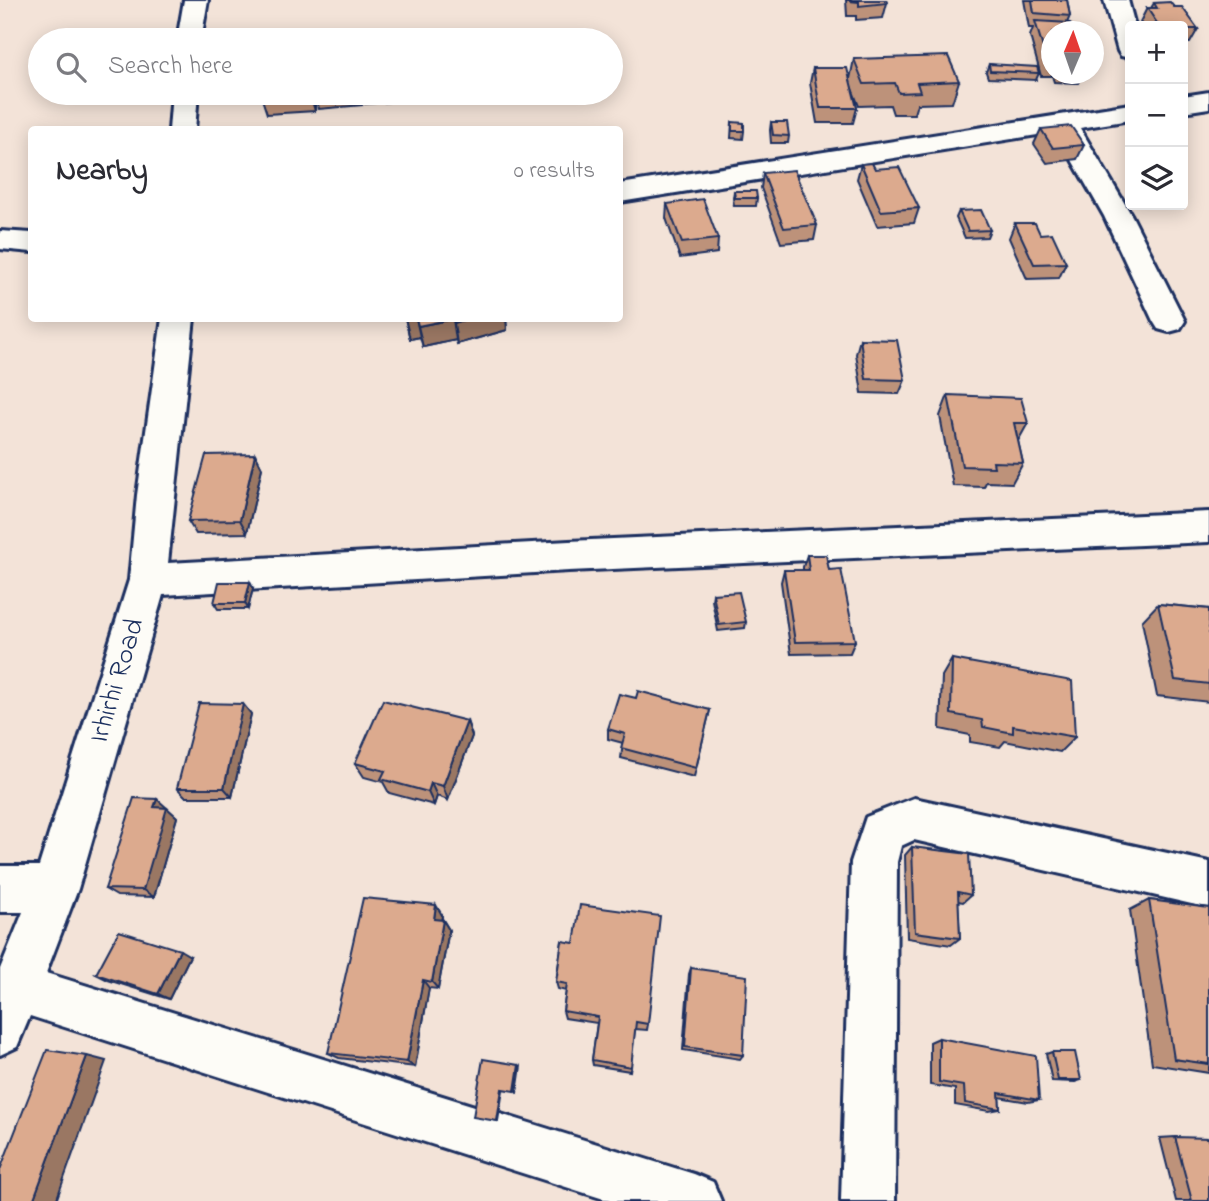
<!DOCTYPE html>
<html lang="en">
<head>
<meta charset="utf-8">
<style>
	body { margin:0; font-family:"Indie Flower",sans-serif; background:#f7f7f7; color:#2b2b33 }
	.controls { position:absolute; right:21px; top:21px; display:grid; overflow:hidden; border-radius:7px; box-shadow:0 4px 18px #0003 }
	.controls button { width:63px; height:63px; display:grid; place-items:center; padding:0; border:0; border-bottom:2px solid #e1e1e2; background:#fff; color:#2b2b33; font:35px sans-serif }
	.compass { position:absolute; left:1041px; top:21px; width:63px; height:63px; border-radius:50%; background:#fff; box-shadow:0 4px 18px #0003; rotate:2deg }
	.list { margin:0; padding:0; list-style:none }
	h2 { display:flex; justify-content:space-between; align-items:center; height:91px; margin:0; padding:0 28px; font-size:30px }
	h2 small { font-size:23px; font-weight:400; color:#7c7c81 }
	.icon { flex:none; width:38px; height:38px; fill:none; stroke:currentColor; stroke-width:2; stroke-linecap:round; stroke-linejoin:round }
	.map { position:relative; flex:none; width:1209px; height:1201px; overflow:hidden }
	.search { position:absolute; background:#fff; box-shadow:0 4px 18px #0003; left:28px; top:28px; width:595px; height:77px; display:flex; align-items:center; gap:18px; box-sizing:border-box; padding:0 24px; border-radius:38px; color:#7c7c81; font-size:26px }
	.panel { position:absolute; background:#fff; box-shadow:0 4px 18px #0003; left:28px; top:126px; width:595px; height:196px; border-radius:7px }
	.map>svg:first-child { display:block }
	.lines { fill:none; stroke-linecap:round; stroke-linejoin:round }
	.minor-casing { stroke:#1b2f5e; stroke-width:6 }
	.minor { fill:#fdfcf7; fill-rule:evenodd }
	.wall { fill:#bd927a; stroke:#1b2f5e; stroke-width:2 }
	.shaded-wall { fill:#9a7763; stroke:#1b2f5e; stroke-width:2 }
	.building { fill:#dcaa8e; stroke:#1b2f5e; stroke-width:2 }
	.labels { text-anchor:middle; dominant-baseline:central; stroke-width:5; stroke-linejoin:round; paint-order:stroke }
	.street-label { font-size:28px; fill:#1b2f5e; stroke:#fdfcf7 }
</style>
</head>
<body>
<div class="map">
<svg width="1209" height="1201" viewBox="0 0 1209 1201">
	<rect width="100%" height="100%" fill="#f3e3d8"/>
	<filter id="ink" filterUnits="userSpaceOnUse"><feTurbulence type="fractalNoise" baseFrequency=".0143" numOctaves="2"/><feDisplacementMap in="SourceGraphic" scale="14" xChannelSelector="R" yChannelSelector="G"/><feConvolveMatrix kernelMatrix="1 2 1 2 8 2 1 2 1" color-interpolation-filters="sRGB"/></filter>
	<g filter="url(#ink)">
		<g class="lines">
			<defs>
				<path id="minor" d="M184 0H208L201 40H177Z
					M1104 0H1128L1135 26H1130V58L1121 56 1118 51Z
					M1209 92V108L1183 112V96Z
					M172 93H198L195 130H169Z
					M1130 104V120L1080 128 1132 216 1185 321 1180 329 1169 332 1158 329 1153 321 1104 216 1056 132 620 202V184Z
					M0 231 32 233V252L0 249Z
					M162 318H194L168 563 569 541 1209 512V542L569 571 163 595 78 889 46 973 694 1174 713 1182 721 1201H610L30 1016 17 1047 0 1055V969L23 912H0V866H39L129 580 137 495Z
					M914 798 1209 862V908L914 840 901 846 897 862 895 1201H841L851 862 866 817Z"/>
			</defs>
			<use href="#minor" class="minor-casing"/>
			<use href="#minor" class="minor"/>
		</g>
		<path class="wall" d="M846 0H886L887 3 883 18 856 20V16H847Z
			M1024 0H1067L1070 16 1067 23 1052 32V74H1082L1078 83 1054 82 1052 76H1041L1030 36 1033 28H1029Z
			M1154 3 1174 7 1198 29 1190 43H1183V26H1143L1140 22 1147 8H1151Z
			M854 59 959 81 952 103 917 104 914 114H893L890 105 859 106 851 86 857 108 853 123H817L810 83 813 68 850 79Z
			M989 64 1039 73 1036 80 988 78 986 72Z
			M263 93H361L362 105 319 109 316 96 315 111 267 114 262 99Z
			M363 93H389V102L365 104Z
			M732 122 744 131 743 139 731 138Z
			M771 122 789 136 788 143H771L770 130Z
			M1041 129 1084 145 1077 159 1047 163 1034 144Z
			M861 164 875 169 919 208 914 223 877 226 857 179Z
			M763 173 817 225 814 240 781 243 761 188Z
			M734 191 757 198 756 206H734L733 198Z
			M667 204 718 239 717 253 680 258 666 218Z
			M959 211 990 230 987 237 965 238 956 218Z
			M1015 223 1040 234 1066 263 1059 278 1027 279 1009 238Z
			M405 318H506L507 330 457 344 456 340 423 347 420 337 410 339Z
			M860 339 905 380 899 394 862 393 856 354Z
			M948 395 1028 423 1018 441 1023 463 1012 483 986 482 984 487 953 486 940 416Z
			M255 454 262 468 247 533 196 534 188 521Z
			M807 555 829 570 855 641 850 653 791 654 781 582 784 570H803V567Z
			M253 588 248 609H218L214 603Z
			M713 594 746 622 745 628 718 631 712 600Z
			M1158 604 1209 609V702L1157 696 1142 621Z
			M952 659 1075 737 1060 752 1005 741 1000 747 970 742V735L940 729 942 676Z
			M636 698 710 710 694 777 621 758 623 743 608 739V729Z
			M243 704 251 714 232 797H186L177 788Z
			M467 721 472 736 448 800 437 796 434 805 389 793 383 782 364 777 355 763Z
			M167 808 177 817 154 897 117 896 105 889Z
			M912 847 971 895 963 902 958 901 960 938 951 945 907 938 905 855Z
			M1149 900 1209 908V1073L1152 1064 1130 910Z
			M442 915V920H443L449 930 438 989 429 988 415 1067 339 1058 328 1053Z
			M562 941 648 1024 647 1030 635 1029 630 1071 593 1065 592 1060 597 1023 565 1018 563 1011 566 991 558 989 556 982Z
			M190 956 169 999 108 980 96 974Z
			M691 968 743 1055 740 1059 683 1050 689 974Z
			M939 1038 1039 1100 1028 1102 999 1097 1000 1109 989 1111 955 1105V1089L930 1085V1042Z
			M1052 1052 1081 1080 1075 1082 1052 1081 1046 1054Z
			M1175 1137 1209 1201H1176L1160 1138Z"/>
		<path class="shaded-wall" d="M311 93H316V95L315 111 311 97Z
			M405 318H416L420 337 410 339Z
			M470 318H506L507 330 457 344 454 323Z
			M453 319 456 340 423 347 418 326Z
			M255 454 262 468 247 533 240 520Z
			M250 582 253 588 248 609 245 603Z
			M243 704 251 714 232 797 224 788Z
			M467 721 472 736 448 800 443 786Z
			M431 783 437 796 434 805 428 792Z
			M157 799 177 817 154 897 143 890 154 807Z
			M436 905 442 915 440 929 434 919Z
			M443 920 449 930 438 989 432 982Z
			M180 950 190 956 169 999 158 994Z
			M423 980 429 988 415 1067 407 1062Z
			M87 1056 106 1061 56 1201H33Z
			M519 1065 521 1066 517 1093 515 1091Z
			M502 1089 503 1090 498 1121H497Z"/>
		<path class="building" d="M850 0H886L887 3 859 6V2L850 1Z
			M1032 0H1067L1070 16 1034 13Z
			M1170 2 1174 7H1182L1198 29H1183V26H1159L1147 8H1157L1154 3Z
			M1035 21 1070 23 1073 32H1052V61H1047Z
			M948 56 959 81 917 83 920 92 899 93 895 83 864 84 854 59Z
			M989 64 1037 67 1039 73 990 71Z
			M813 68H847L857 108H820Z
			M263 93H311V97L262 99Z
			M732 122 744 123V131H732Z
			M771 122H787L789 136 773 135Z
			M1071 126 1084 145 1053 148 1041 129Z
			M872 163 875 169 899 167 919 208 881 211 861 164Z
			M794 170 817 225 784 228 763 173Z
			M734 191H756L757 198H735Z
			M703 199 718 239 682 243 667 204Z
			M981 210 990 230 968 231 959 211Z
			M1015 223H1035L1040 234 1052 233 1066 263 1034 264Z
			M416 318H470L454 323 453 319 418 326Z
			M860 339 897 340 905 380 866 379Z
			M948 395 1021 398 1028 423H1014L1023 463 993 462 994 467 962 466Z
			M255 454 240 520 188 521 206 455Z
			M807 555H826L829 570 841 569 855 641 795 642 784 570H809Z
			M219 582H250L245 603H214Z
			M739 592 746 622 719 625 713 594Z
			M1158 604 1209 609V684L1175 680Z
			M952 659 1072 681 1075 737 1013 726V733L983 727 982 720 951 714Z
			M638 691 710 710 696 768 621 748 625 734 608 729 619 694 636 698Z
			M383 700 467 721 443 786 431 783 428 792 381 779 385 771 355 763Z
			M199 703 243 704 224 788H177Z
			M134 798 157 799 154 807 167 808 143 890 105 889Z
			M912 847 969 854 971 895 958 892 960 938 915 932Z
			M363 898 436 905 434 919 443 920 432 982 423 980 407 1062 328 1053Z
			M1149 900 1209 908V1064L1174 1059Z
			M580 905 660 916 648 1024 636 1022 631 1067 592 1060 598 1017 563 1011 567 984 556 982 562 941 574 943Z
			M119 931 180 950 158 994 96 974Z
			M691 968 747 976 743 1055 685 1047Z
			M939 1038 1036 1056 1039 1100 999 1093 1000 1109 965 1103 964 1086 939 1082Z
			M47 1050 87 1056 33 1201H0V1170Z
			M1052 1052H1075L1081 1080H1058Z
			M483 1059 519 1065 515 1091 502 1089 497 1121 473 1117Z
			M1175 1137 1209 1138V1201H1192Z"/>
	</g>
	<g class="labels">
		<g class="street-label">
			<text transform="translate(118 681) rotate(-73)">Irhirhi Road</text>
		</g>
	</g>
</svg>
<div class="controls">
<button>+</button>
<button>−</button>
<button><svg class="icon" aria-label="layers" viewBox="0 0 24 24"><path d="M12 4l9 5-9 5-9-5zM3 14l9 5 9-5"/></svg></button>
</div>
<svg class="compass" viewBox="-18 -18 36 36"><path d="M0-13l5 13h-10z" fill="#e53935"/><path d="M0 13l5-13h-10z" fill="#7c7c81"/></svg>
<div class="search"><svg class="icon" aria-label="search" viewBox="0 0 24 24"><circle cx="10" cy="10" r="6"/><path d="M15 15l6 6"/></svg>Search here</div>
<section class="panel">
<h2>Nearby<small>0 results</small></h2>
<ul class="list">
</ul>
</section>
</div>
</body>
</html>
